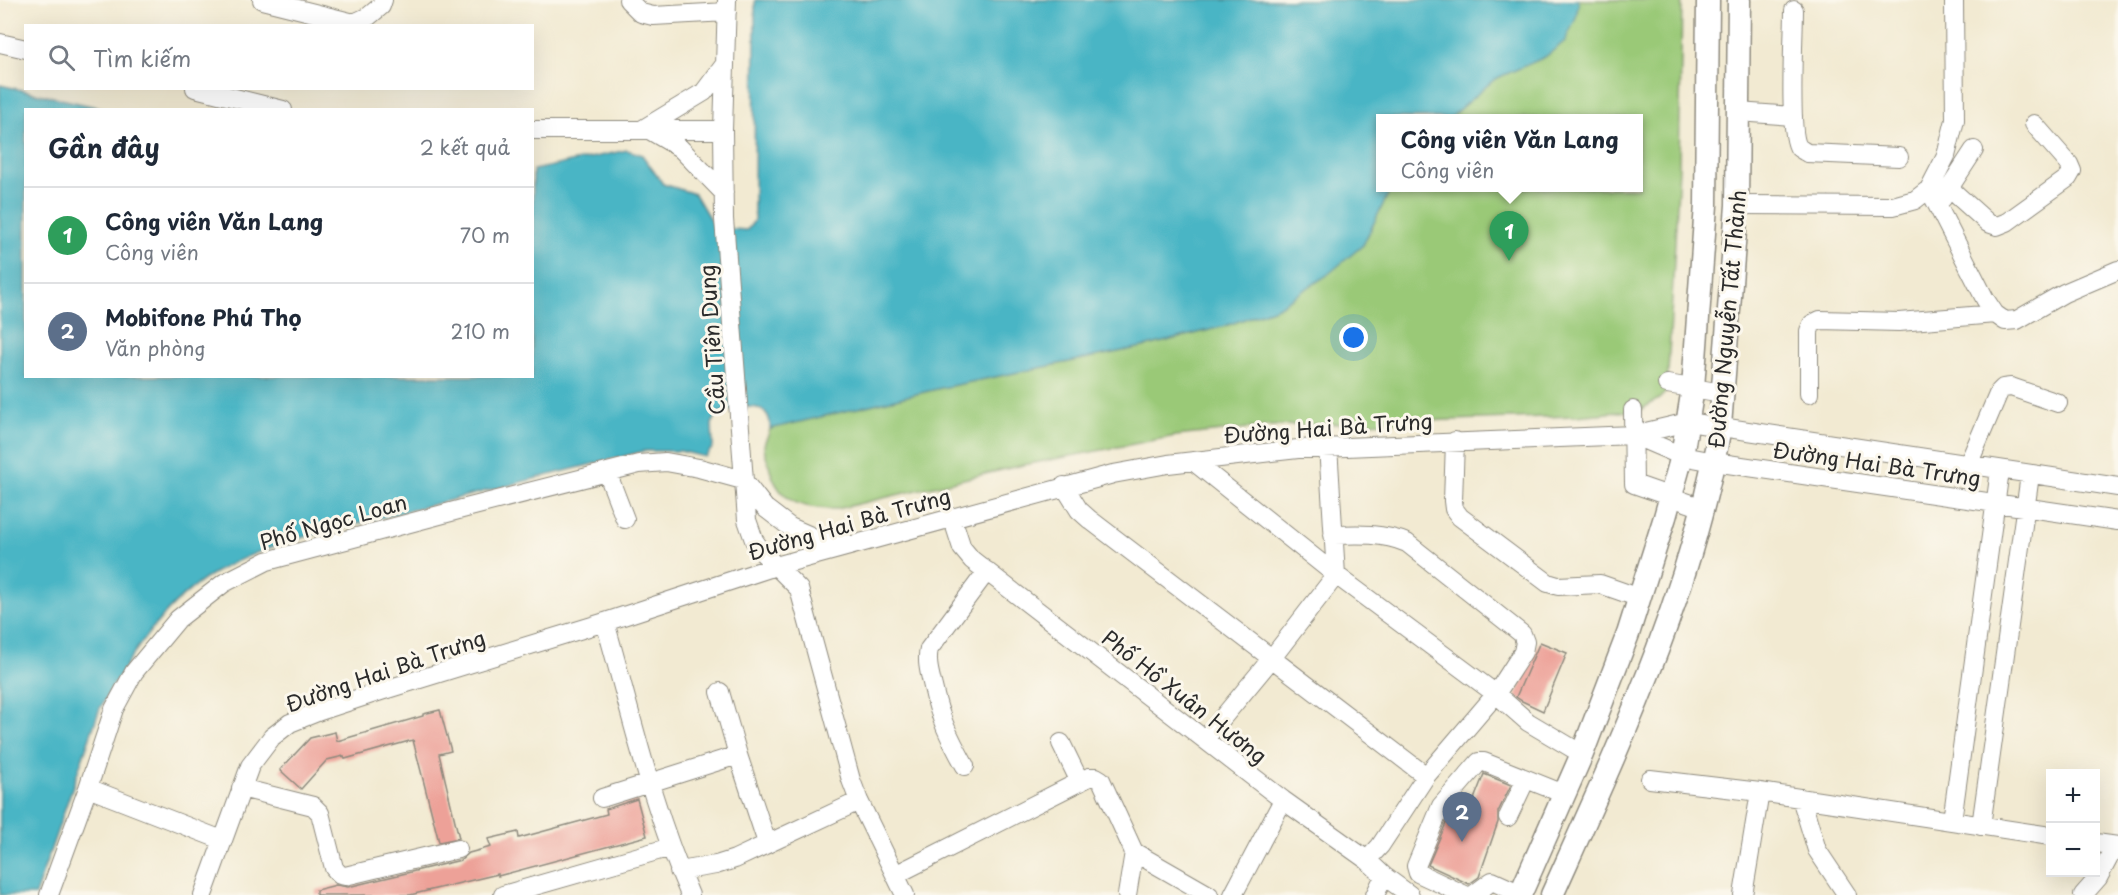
<!DOCTYPE html>
<html lang="vi">
<head>
<meta charset="utf-8">
<style>
	body { margin:0; font-family:"Playpen Sans",sans-serif; background:#f2f2f3; color:#1f2937 }
	.controls { position:absolute; right:18px; bottom:18px; display:grid; overflow:hidden; border-radius:0px; box-shadow:0 6px 24px #0002 }
	.controls button { width:54px; height:54px; display:grid; place-items:center; padding:0; border:0; border-bottom:2px solid #e0e1e3; background:#fff; color:#1f2937; font:30px sans-serif }
	.you { position:absolute; left:1354px; top:338px; width:21px; height:21px; margin:-15px; border:4px solid #fff; border-radius:50%; background:#1a73e8; box-shadow:0 0 0 9px #1a73e833 }
	.badge { display:grid; place-items:center; width:39px; height:39px; border-radius:50%; background:#7c3aed; color:#fff; font-size:20px; font-weight:700 }
	.pin { position:absolute; translate:-50% -50px; filter:drop-shadow(0 2px 3px #0008) }
	.pin::after { content:''; position:absolute; top:32px; width:21px; height:18px; background:inherit; clip-path:polygon(0 0,100% 0,50% 100%) }
	.popup { position:absolute; left:1376px; top:114px; width:267px; height:78px; box-sizing:border-box; display:grid; place-content:center; border-radius:0px; background:#fff; filter:drop-shadow(0 2px 4px #0005); font-size:20px; white-space:nowrap; color:#747a83 }
	.popup b { font-size:22px; color:#1f2937 }
	.popup::after { content:''; position:absolute; left:50%; top:100%; margin-left:-12px; border:12px solid transparent; border-top-color:#fff }
	.list { margin:0; padding:0; list-style:none }
	h2 { display:flex; justify-content:space-between; align-items:center; height:78px; margin:0; padding:0 24px; font-size:26px }
	h2 small { font-size:20px; font-weight:400; color:#747a83 }
	.list li { display:grid; grid-template-columns:39px 1fr auto; gap:18px; align-items:center; box-sizing:border-box; height:96px; padding:0 24px; border-top:2px solid #e0e1e3 }
	.list b { display:block; font-size:22px; white-space:nowrap }
	.list p { margin:0; font-size:20px; white-space:nowrap; color:#747a83 }
	.list em { font-size:20px; font-style:normal; color:#747a83 }
	.icon { flex:none; width:33px; height:33px; fill:none; stroke:currentColor; stroke-width:2; stroke-linecap:round; stroke-linejoin:round }
	.map { position:relative; flex:none; width:2118px; height:895px; overflow:hidden }
	.search { position:absolute; background:#fff; box-shadow:0 6px 24px #0002; left:24px; top:24px; width:510px; height:66px; display:flex; align-items:center; gap:15px; box-sizing:border-box; padding:0 21px; border-radius:0px; color:#747a83; font-size:22px }
	.panel { position:absolute; background:#fff; box-shadow:0 6px 24px #0002; left:24px; top:108px; width:510px; height:270px; border-radius:0px }
	.map>svg:first-child { display:block }
	.green { fill:#9ac977; stroke:#627a51; stroke-width:1.5 }
	.water { fill:#49b5c5; stroke:#3a7078; stroke-width:1.5 }
	.building { fill:#eda198 }
	.lines { fill:none; stroke-linecap:round; stroke-linejoin:round }
	.minor-casing { stroke:#8e8a7e; stroke-width:20 }
	.major-casing { stroke:#8e8a7e; stroke-width:25 }
	.minor { stroke:#fff; stroke-width:18 }
	.major { stroke:#fff; stroke-width:22 }
	.labels { text-anchor:middle; dominant-baseline:central; stroke-width:6; stroke-linejoin:round; paint-order:stroke }
	.street-label { font-size:21px; fill:#2b2b2b; stroke:#fbf7ec }
</style>
</head>
<body>
<div class="map">
<svg width="2118" height="895" viewBox="0 0 2118 895">
	<rect width="100%" height="100%" fill="#fbf7ec"/>
	<filter id="ink" filterUnits="userSpaceOnUse"><feTurbulence type="fractalNoise" baseFrequency=".0167" numOctaves="2"/><feDisplacementMap in="SourceGraphic" scale="12" xChannelSelector="R" yChannelSelector="G"/><feConvolveMatrix kernelMatrix="1 2 1 2 8 2 1 2 1" color-interpolation-filters="sRGB"/></filter>
	<filter id="wash" filterUnits="userSpaceOnUse"><feTurbulence type="fractalNoise" baseFrequency=".008" numOctaves="4" result="noise"/><feDisplacementMap in="SourceGraphic" scale="24" xChannelSelector="R" yChannelSelector="G"/><feGaussianBlur stdDeviation="1.35" result="paint"/><feColorMatrix in="noise" values="0 0 0 0 0 0 0 0 0 0 0 0 0 0 0 0 0 1.4 0 .05"/><feComposite in="paint" operator="in"/></filter>
	<g filter="url(#wash)">
		<rect width="100%" height="100%" fill="#f2ead2"/>
		<path class="green" d="M1579 0H1682L1679 168 1667 391 1659 399 1640 410 1576 416 1268 426 1176 436 1023 465 837 509C801 509 777 502 769 465 767 459 764 452 764 446 764 441 769 435 770 429L941 388 1147 346 1225 326 1278 307 1363 245 1391 188H1638V118H1449L1495 78 1545 57 1576 18Z"/>
		<path class="water" d="M755 0H1579L1576 18 1565 41 1545 57 1495 79 1449 118H1380V188H1391L1363 245 1326 276 1278 307 1225 326 1147 346 941 388 770 429C772 397 737 408 718 413L712 424 713 447 705 457 680 451H644L285 542C263 550 241 558 221 569 166 599 130 655 100 708L35 895H0V85L105 109 26 110V376H532L533 170 627 150 642 155 663 184 695 194 715 228 747 230 754 221Z"/>
		<g id="blocks">
			<path class="building" d="M1540 642 1567 653 1543 711 1522 701 1516 697Z
				M440 710 451 751 439 754 459 838 439 842 413 740 345 759 344 756 327 760 301 789 280 770 310 738 335 732 337 741 423 716V714Z
				M1484 774 1511 785 1498 812V822L1479 877 1469 884 1428 865 1451 812 1455 807 1469 812Z
				M637 799 647 836 498 876V874L410 895H316V890L336 885 348 887 461 860 469 853 491 847 488 839 518 832 519 838 607 814 606 809Z"/>
		</g>
	</g>
	<g filter="url(#ink)">
		<use href="#blocks" fill-opacity="0" stroke="#8e8a7e" stroke-width="1.5"/>
		<g class="lines">
			<defs>
				<path id="minor" d="M262 0 354 23 369 16 381 6 383 0
					M628 0 641 13 653 16 727 12
					M727 0 723 130 724 219 747 520 754 540 762 552 799 589 851 780 859 801 905 895
					M1794 10C1794 33 1788 135 1799 148 1800 149 1806 152 1807 153L1899 157
					M0 43 26 49
					M195 88 283 110
					M1738 112 1793 116
					M643 129 704 92 725 64
					M532 130H723
					M651 131 680 148 724 193
					M1949 188 1988 223 1997 226 2007 222 2068 178 2072 171 2069 164 2034 124
					M1929 189 1985 299 1995 314 2005 321 2017 320 2064 293 2118 270
					M1942 199 1974 150
					M1737 205 1893 206 1915 200 1929 189 1946 156 1955 120 1954 0
					M1667 384 1723 393
					M1809 394V331L1812 324 1820 320 1899 322 1995 314
					M1633 410 1634 484 1703 508
					M1633 435 1682 456 1714 462 2118 521
					M1455 441 1453 501 1454 509 1460 517 1548 583 1558 586 1600 584 1640 598
					M1193 461 1336 575 1496 694 1528 722 1582 754
					M1968 465 1999 392 2003 388 2011 387 2058 403
					M607 472 625 519
					M1064 486 1079 510 1089 519 1426 776
					M952 517 962 548 972 560 1283 800 1367 860 1384 876 1410 895
					M1333 535C1359 534 1383 533 1407 543L1522 634 1525 642 1523 652 1496 694 1426 776 1380 846 1367 860
					M605 622C631 713 652 808 690 895
					M1205 739 1272 658 1336 575 1328 446
					M1061 743 1080 782
					M738 755 767 843
					M965 766C949 737 940 719 933 687 930 674 926 662 929 649L987 571
					M1650 779 1760 792 2050 836
					M88 788 222 840
					M241 788 313 806 320 813 334 868 340 875 345 876 458 849
					M602 798 738 755 720 692
					M1801 798 1817 850 1847 895
					M1508 817 1526 779
					M1952 821 2000 470
					M1981 826 2030 475
					M2096 843 2118 846
					M679 871 716 865 735 859 859 801
					M895 875 1089 777H1096L1101 780 1134 852 1209 895
					M49 895 88 788 114 709 134 672 178 619 224 583 267 561 462 509 639 464 666 462 699 468 743 480 765 508 790 527 820 540 845 542
					M203 895 250 766 272 737 290 723 320 711 381 691 605 622 776 566 1113 474 1168 464 1298 449 1633 435 1688 422 2118 487
					M503 895 671 847
					M1127 895 1134 852
					M1233 895 1283 800
					M1375 895 1384 876
					M1465 895 1418 873 1416 866 1441 806 1479 762H1484L1564 794
					M1473 895 1492 881 1521 894
					M1743 895 1760 792
					M2083 895 2098 878 2115 846"/>
				<path id="major" d="M1520 895 1582 754 1628 634 1665 517 1682 456 1693 388 1706 205 1708 0
					M1552 895C1620 744 1693 590 1720 426L1737 205 1739 0"/>
			</defs>
			<use href="#minor" class="minor-casing"/>
			<use href="#major" class="major-casing"/>
			<use href="#minor" class="minor"/>
			<use href="#major" class="major"/>
		</g>
	</g>
	<g class="labels">
		<g class="street-label">
			<text transform="translate(1726 319) rotate(-85)">Đường Nguyễn Tất Thành</text>
			<text transform="translate(711 340) rotate(-94)">Cầu Tiên Dung</text>
			<text transform="translate(1328 427) rotate(-4)">Đường Hai Bà Trưng</text>
			<text transform="translate(1877 463) rotate(8)">Đường Hai Bà Trưng</text>
			<text transform="translate(333 521) rotate(-16)">Phố Ngọc Loan</text>
			<text transform="translate(849 523) rotate(-16)">Đường Hai Bà Trưng</text>
			<text transform="translate(385 670) rotate(-19)">Đường Hai Bà Trưng</text>
			<text transform="translate(1185 696) rotate(38)">Phố Hồ Xuân Hương</text>
		</g>
	</g>
</svg>
<div class="controls">
<button>+</button>
<button>−</button>
</div>
<div class="you"></div>
<div class="pin badge" style="left:1509px;top:261px;background:#2e9e5b">1</div>
<div class="popup"><b>Công viên Văn Lang</b>Công viên</div>
<div class="pin badge" style="left:1462px;top:842px;background:#5c6f8a">2</div>
<div class="search"><svg class="icon" aria-label="search" viewBox="0 0 24 24"><circle cx="10" cy="10" r="6"/><path d="M15 15l6 6"/></svg>Tìm kiếm</div>
<section class="panel">
<h2>Gần đây<small>2 kết quả</small></h2>
<ul class="list">
<li><span class="badge" style="background:#2e9e5b">1</span><div><b>Công viên Văn Lang</b><p>Công viên</p></div><em>70 m</em></li>
<li><span class="badge" style="background:#5c6f8a">2</span><div><b>Mobifone Phú Thọ</b><p>Văn phòng</p></div><em>210 m</em></li>
</ul>
</section>
</div>
</body>
</html>
